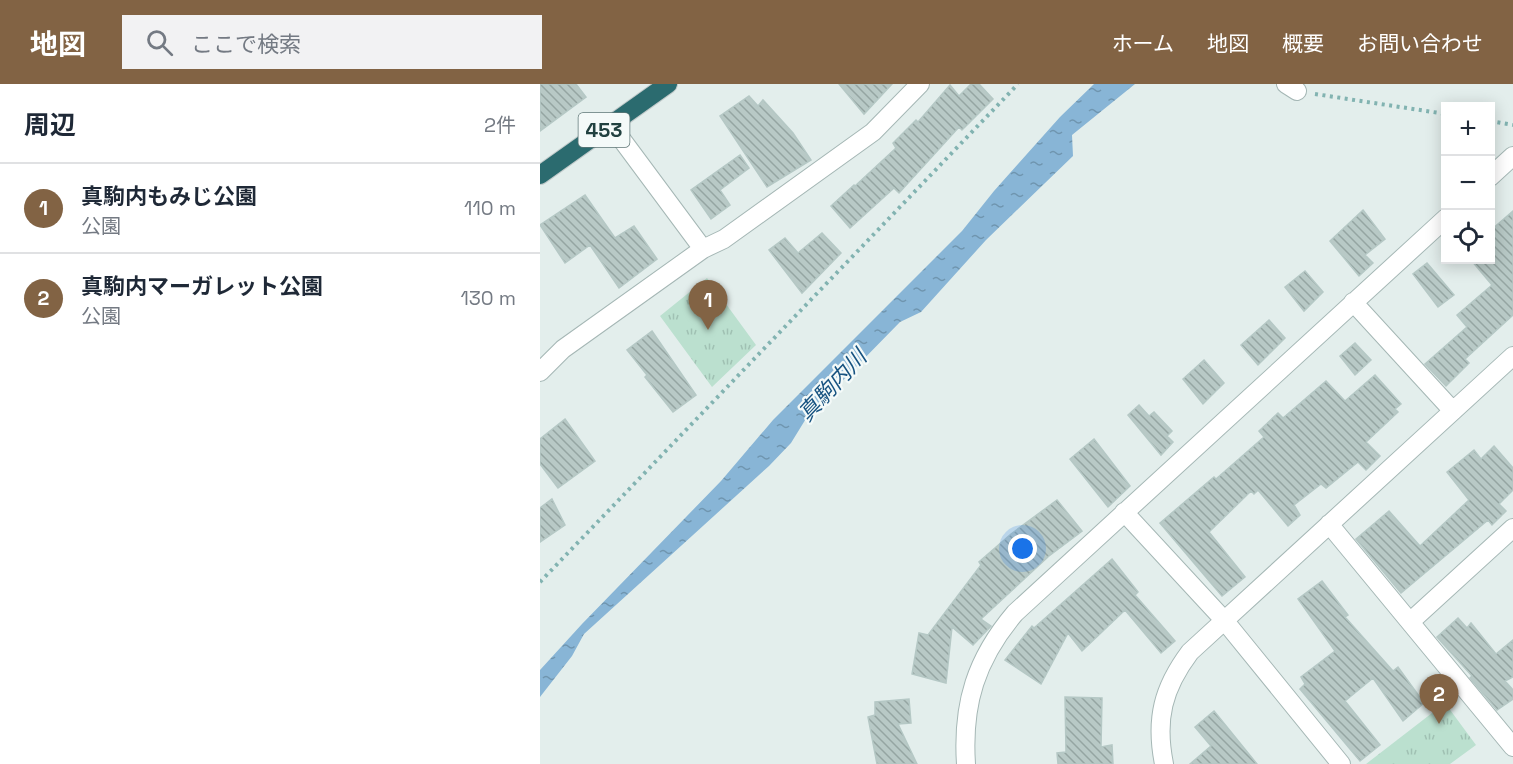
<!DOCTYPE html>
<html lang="ja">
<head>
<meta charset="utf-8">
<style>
	body { margin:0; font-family:"Space Grotesk","Noto Sans JP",sans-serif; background:#f2f2f3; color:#1f2937 }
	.controls { position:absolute; right:18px; top:18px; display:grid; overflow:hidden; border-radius:0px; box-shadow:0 3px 15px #0003 }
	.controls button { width:54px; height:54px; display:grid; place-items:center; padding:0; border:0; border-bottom:2px solid #e0e1e3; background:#fff; color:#1f2937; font:30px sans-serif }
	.you { position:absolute; left:483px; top:465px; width:21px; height:21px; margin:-15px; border:4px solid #fff; border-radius:50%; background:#1a73e8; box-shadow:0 0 0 9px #1a73e833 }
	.badge { display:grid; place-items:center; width:39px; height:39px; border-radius:50%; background:#826344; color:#fff; font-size:20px; font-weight:700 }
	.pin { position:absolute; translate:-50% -50px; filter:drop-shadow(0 2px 3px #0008) }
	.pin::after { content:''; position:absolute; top:32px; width:21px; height:18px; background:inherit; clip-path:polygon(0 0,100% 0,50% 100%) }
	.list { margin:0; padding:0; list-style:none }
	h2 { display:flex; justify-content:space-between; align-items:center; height:78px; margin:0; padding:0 24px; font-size:26px }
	h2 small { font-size:20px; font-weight:400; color:#747a83 }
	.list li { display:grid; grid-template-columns:39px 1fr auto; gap:18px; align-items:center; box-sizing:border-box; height:90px; padding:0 24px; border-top:2px solid #e0e1e3 }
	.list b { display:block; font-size:22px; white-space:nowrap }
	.list p { margin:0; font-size:20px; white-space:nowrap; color:#747a83 }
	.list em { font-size:20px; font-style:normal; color:#747a83 }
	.icon { flex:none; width:33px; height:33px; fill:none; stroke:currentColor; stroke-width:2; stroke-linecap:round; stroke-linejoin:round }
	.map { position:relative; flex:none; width:973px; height:680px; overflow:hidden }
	header { display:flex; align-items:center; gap:36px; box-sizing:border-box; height:84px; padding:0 30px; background:#826344; color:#fff }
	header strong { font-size:28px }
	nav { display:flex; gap:33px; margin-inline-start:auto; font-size:21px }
	.search { width:420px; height:54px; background:#f2f2f3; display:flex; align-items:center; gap:15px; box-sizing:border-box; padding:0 21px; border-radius:0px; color:#747a83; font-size:22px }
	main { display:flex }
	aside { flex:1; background:#fff }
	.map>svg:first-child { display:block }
	.park { fill:url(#park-tufts) }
	.water { fill:url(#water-ripples) }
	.building { fill:url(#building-back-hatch); stroke:#b5c8c5; stroke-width:1.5 }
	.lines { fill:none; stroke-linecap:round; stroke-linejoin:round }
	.minor-casing { stroke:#a5b7b5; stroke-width:20 }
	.highway-casing { stroke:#c1caca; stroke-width:20 }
	.path { stroke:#82b3b1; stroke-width:4; stroke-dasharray:3 4.5; stroke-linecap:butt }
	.minor { stroke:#fff; stroke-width:18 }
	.highway { stroke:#2b6b6f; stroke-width:18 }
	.labels { text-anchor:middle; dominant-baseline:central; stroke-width:4.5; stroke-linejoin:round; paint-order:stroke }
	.shield { fill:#f4faf9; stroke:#607878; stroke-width:1.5 }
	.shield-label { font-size:20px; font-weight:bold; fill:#214140 }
	.water-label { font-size:22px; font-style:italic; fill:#175381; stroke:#f4faf9 }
</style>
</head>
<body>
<header>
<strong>地図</strong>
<div class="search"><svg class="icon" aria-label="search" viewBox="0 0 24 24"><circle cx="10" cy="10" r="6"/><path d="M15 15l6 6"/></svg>ここで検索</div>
<nav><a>ホーム</a><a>地図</a><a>概要</a><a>お問い合わせ</a></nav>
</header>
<main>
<aside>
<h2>周辺<small>2件</small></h2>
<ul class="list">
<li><span class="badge">1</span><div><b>真駒内もみじ公園</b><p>公園</p></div><em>110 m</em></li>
<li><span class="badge">2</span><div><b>真駒内マーガレット公園</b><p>公園</p></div><em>130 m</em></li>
</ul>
</aside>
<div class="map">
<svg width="973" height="680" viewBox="0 0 973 680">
	<defs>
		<pattern id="park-tufts" width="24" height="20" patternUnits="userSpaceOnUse" patternTransform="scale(1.5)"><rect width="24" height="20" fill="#bbe0cf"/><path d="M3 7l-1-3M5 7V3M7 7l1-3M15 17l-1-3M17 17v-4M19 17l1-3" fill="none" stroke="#a0c1b3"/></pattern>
		<pattern id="water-ripples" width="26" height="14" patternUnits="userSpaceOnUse" patternTransform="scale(1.5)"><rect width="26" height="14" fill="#88b5d6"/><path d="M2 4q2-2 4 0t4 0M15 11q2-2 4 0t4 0" fill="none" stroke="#6f95af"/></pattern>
		<pattern id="building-back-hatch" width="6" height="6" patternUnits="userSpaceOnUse" patternTransform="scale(1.5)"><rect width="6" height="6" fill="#b8c9c6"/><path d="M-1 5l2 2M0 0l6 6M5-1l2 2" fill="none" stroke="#95a5a2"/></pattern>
	</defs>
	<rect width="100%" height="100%" fill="#e3eeec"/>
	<path class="park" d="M167 194 216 261 172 303 120 232Z
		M905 619 936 661 910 680H826Z"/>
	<path class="water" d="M554 0H595L532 51 533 72 446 156 381 228 360 238 313 286 267 333 251 359 229 382 44 550 32 572 0 613V586L42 540 181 397 233 336 422 147 454 107 520 33Z"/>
	<path class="building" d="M0 0H36L46 13 0 47Z
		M299 0H352L324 30Z
		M431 0H439L453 15 422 46 419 43 359 109 354 104 310 144 291 122 314 101 315 102 356 64 353 59 376 36 378 38 410 1 419 12Z
		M209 12 218 22 223 16 253 49 271 76 227 103 180 32Z
		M200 71 209 84 180 106 190 121 171 135 151 106Z
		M45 111 75 154 94 142 117 175 79 204 50 161 25 179 0 141Z
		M823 126 845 155 825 171 833 179 819 192 790 157Z
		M973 127V231L925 275 929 279 906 302 885 280 927 243 917 231 952 201 931 176H951V146Z
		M282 149 301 169 262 209 229 166 245 154 258 169Z
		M887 179 914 211 898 223 873 190Z
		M765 187 783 208 764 227 745 203Z
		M729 236 745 254 718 281 701 261Z
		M112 247 156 311 133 328 105 293 107 291 87 266Z
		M815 259 831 276 815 291 800 272Z
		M664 276 684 299 663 320 643 295Z
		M835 291 861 320 855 325 858 328 826 358 840 372 826 386 818 378 786 404 781 400 754 421 760 431 748 442 718 406 714 410 711 407 669 448 705 493 682 512 620 439 674 393 676 395 724 353 719 347 738 329 743 334 786 297 805 317Z
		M599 321 609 332 614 328 632 347 627 352 633 358 621 371 588 331Z
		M25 335 55 377 18 404 0 380V355Z
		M554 355 590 402 568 423 530 375Z
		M954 362 973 384V406L959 420 966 427 952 441 948 436 861 509 816 455 849 427 880 462 929 416 907 388 934 366 941 375Z
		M12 415 25 441 0 458V424Z
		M517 416 542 447 509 472 441 535 451 542 433 561 412 543 406 599 372 590 379 549 388 551 441 481 439 478 471 450Z
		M572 475 598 508 595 511 635 557 621 569 585 526 542 567 528 549 501 600 465 576 492 542 494 544Z
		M782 497 808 531 805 533 853 587 858 583 884 619 863 637 833 594 805 617 840 661 820 677 760 605 765 600 761 593 795 567 758 515Z
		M918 534 927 544 931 539 956 570 973 556V593L965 597 973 606V615L957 626 930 594 932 592 897 553Z
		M525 613 562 614 561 663 572 661 573 680H518L517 669 526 668Z
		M369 615 371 639 358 640 377 680H337L328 633 335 631V618Z
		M674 627 717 680H650L671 662 655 643Z"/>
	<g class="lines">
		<defs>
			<path id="minor" d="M746 0 757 7
				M71 41 163 165
				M950 93 973 72
				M813 218 913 327
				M0 288 23 265 163 165 184 155 333 48 380 0
				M584 428 684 536 801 680
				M789 440 973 663
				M870 538 973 444
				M426 680C422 620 436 575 475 529L906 134
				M624 680C615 635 623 604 650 568L973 272"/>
			<path id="highway" d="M0 91 128 0"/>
		</defs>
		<use href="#minor" class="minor-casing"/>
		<use href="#highway" class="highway-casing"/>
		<path class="path" d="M775 10 906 30
			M950 37 973 41
			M0 498 478 0"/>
		<use href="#minor" class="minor"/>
		<use href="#highway" class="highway"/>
	</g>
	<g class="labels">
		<rect class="shield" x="38.5" y="29" width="51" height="34" rx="4.5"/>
		<g class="shield-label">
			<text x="64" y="46">453</text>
		</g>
		<g class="water-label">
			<text transform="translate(292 301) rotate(-47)">真駒内川</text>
		</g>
	</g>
</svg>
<div class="controls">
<button>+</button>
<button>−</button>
<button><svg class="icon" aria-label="locate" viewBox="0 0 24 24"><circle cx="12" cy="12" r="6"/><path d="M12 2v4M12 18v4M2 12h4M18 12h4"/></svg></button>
</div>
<div class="you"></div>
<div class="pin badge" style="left:168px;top:246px">1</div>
<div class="pin badge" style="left:899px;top:640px">2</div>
</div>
</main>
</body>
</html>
